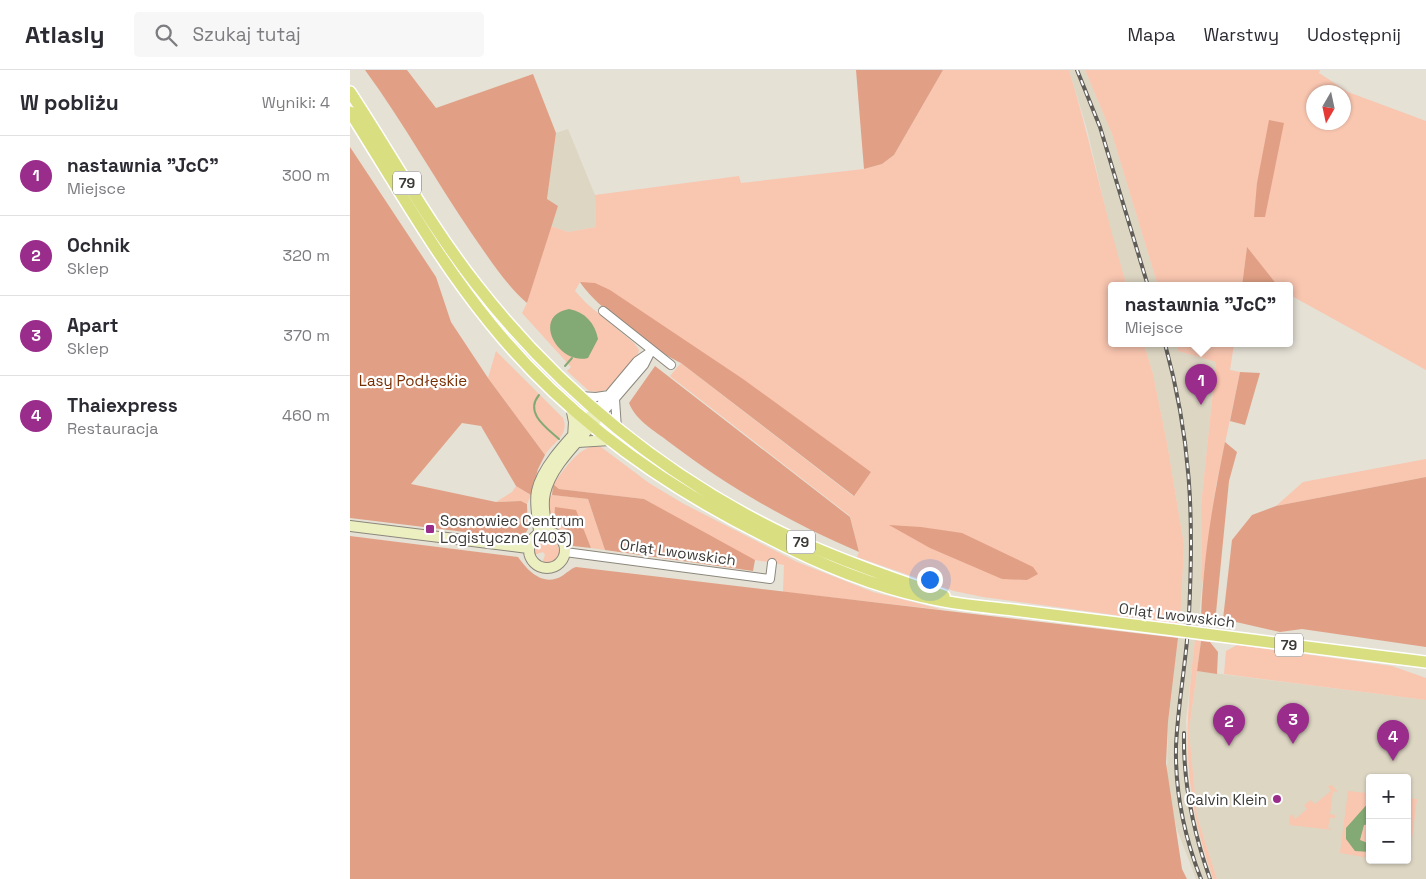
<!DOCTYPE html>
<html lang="pl">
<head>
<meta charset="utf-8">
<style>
	body { margin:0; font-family:"Space Grotesk",sans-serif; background:#f7f7f7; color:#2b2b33 }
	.controls { position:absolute; right:15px; bottom:15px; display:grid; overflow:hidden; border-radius:5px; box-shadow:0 1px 4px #0004 }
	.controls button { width:45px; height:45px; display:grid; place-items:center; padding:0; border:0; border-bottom:1px solid #e1e1e2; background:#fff; color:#2b2b33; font:25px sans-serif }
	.compass { position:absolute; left:956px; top:15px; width:45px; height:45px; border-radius:50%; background:#fff; box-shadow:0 1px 4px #0004; rotate:189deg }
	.you { position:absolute; left:579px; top:509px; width:18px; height:18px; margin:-12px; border:4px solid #fff; border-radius:50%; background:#1a73e8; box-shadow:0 0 0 8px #1a73e833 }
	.badge { display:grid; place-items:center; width:32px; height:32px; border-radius:50%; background:#9a2c8c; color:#fff; font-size:16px; font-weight:700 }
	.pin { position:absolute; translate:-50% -41px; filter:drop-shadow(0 1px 2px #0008) }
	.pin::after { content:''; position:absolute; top:26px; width:18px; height:15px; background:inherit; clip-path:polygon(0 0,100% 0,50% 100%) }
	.popup { position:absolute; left:758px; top:212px; width:185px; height:65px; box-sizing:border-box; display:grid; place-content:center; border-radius:5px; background:#fff; filter:drop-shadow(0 1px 4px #0005); font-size:16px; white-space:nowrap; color:#7c7c81 }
	.popup b { font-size:19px; color:#2b2b33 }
	.popup::after { content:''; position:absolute; left:50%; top:100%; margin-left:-10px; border:10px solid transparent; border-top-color:#fff }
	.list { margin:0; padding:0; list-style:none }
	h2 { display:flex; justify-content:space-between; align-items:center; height:65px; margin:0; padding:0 20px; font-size:21px }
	h2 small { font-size:16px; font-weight:400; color:#7c7c81 }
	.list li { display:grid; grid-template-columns:32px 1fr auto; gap:15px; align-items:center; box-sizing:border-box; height:80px; padding:0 20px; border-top:1px solid #e1e1e2 }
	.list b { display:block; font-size:19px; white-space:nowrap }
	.list p { margin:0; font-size:16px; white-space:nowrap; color:#7c7c81 }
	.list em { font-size:16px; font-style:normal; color:#7c7c81 }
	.icon { flex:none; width:28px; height:28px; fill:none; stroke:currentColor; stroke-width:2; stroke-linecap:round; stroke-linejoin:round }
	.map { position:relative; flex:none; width:1076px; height:809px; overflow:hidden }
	header { display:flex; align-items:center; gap:30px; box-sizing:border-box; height:70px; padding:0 25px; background:#fff; border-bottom:1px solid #e1e1e2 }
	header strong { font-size:24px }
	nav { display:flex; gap:28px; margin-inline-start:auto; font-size:18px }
	.search { width:350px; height:45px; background:#f7f7f7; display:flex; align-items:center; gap:12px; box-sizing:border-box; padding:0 18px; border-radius:5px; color:#7c7c81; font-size:19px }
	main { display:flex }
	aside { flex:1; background:#fff }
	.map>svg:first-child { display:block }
	.built { fill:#ddd6c3; fill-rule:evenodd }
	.green { fill:#f9c6b0; fill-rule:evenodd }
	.forest { fill:#e1a085 }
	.water { fill:#83a974 }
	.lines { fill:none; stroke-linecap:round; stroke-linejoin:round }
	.stream { stroke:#83a974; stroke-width:2 }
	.street-casing { stroke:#8b877c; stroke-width:10 }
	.secondary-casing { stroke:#8b877c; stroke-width:12 }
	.primary-casing { stroke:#fff; stroke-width:14 }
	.street { stroke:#fff; stroke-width:8 }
	.secondary { stroke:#ecefc0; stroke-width:10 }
	.primary { stroke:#d9df80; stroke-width:11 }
	.rail-casing { stroke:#615e59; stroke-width:4 }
	.rail { stroke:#fff; stroke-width:2; stroke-dasharray:5.5; stroke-linecap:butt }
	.primary-bridge-casing { stroke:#fff; stroke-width:14; stroke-linecap:butt }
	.primary-bridge { stroke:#d9df80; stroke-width:11 }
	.poi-dot { fill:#9a2c8c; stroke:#fff; stroke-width:2 }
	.labels { text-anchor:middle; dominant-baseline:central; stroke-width:4.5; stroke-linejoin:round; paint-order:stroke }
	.shield { fill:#fff; stroke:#767572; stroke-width:1 }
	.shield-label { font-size:14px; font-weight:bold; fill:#3c3a36 }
	.park-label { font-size:15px; fill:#792e02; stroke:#fff }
	.poi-label { font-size:15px; fill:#3c3a36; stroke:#fff; text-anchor:start }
	.street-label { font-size:15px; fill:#3c3a36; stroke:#fff }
</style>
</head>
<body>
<header>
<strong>Atlasly</strong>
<div class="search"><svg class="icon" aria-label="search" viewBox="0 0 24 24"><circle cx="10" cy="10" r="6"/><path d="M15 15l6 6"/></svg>Szukaj tutaj</div>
<nav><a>Mapa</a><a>Warstwy</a><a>Udostępnij</a></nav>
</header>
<main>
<aside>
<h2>W pobliżu<small>Wyniki: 4</small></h2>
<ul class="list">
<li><span class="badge">1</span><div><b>nastawnia &quot;JcC&quot;</b><p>Miejsce</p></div><em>300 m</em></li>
<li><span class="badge">2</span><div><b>Ochnik</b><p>Sklep</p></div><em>320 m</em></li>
<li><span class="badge">3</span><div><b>Apart</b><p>Sklep</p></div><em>370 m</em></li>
<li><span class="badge">4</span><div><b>Thaiexpress</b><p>Restauracja</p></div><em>460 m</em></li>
</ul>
</aside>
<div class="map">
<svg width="1076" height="809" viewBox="0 0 1076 809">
	<rect width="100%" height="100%" fill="#e5e1d5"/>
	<path class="built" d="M719 0H735L762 64 808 216H777L763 171 737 59Z
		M218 59 245 125 246 157 218 162 201 156 208 136 197 130 206 63Z
		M794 274H826L828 281 866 292 851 436 852 516 848 556 830 554 834 475 817 373 803 304Z
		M828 568 845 570 836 650 838 703 841 729 854 784 863 809H846L826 757 817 708 818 652Z
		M847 601 1076 630V809H867L847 746 845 729 839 661ZM1020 708H1057V790H1020Z"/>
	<path class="green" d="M593 0H719C741 72 755 145 777 216H762V274H794L803 304 817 373 834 475 830 554 633 527 604 521 507 487 509 482 500 446 320 306 331 293 503 426 521 402 230 212 225 221 236 233 284 273 289 280 287 288 258 319 249 322 239 321 217 301 221 297 172 243 177 233 201 156 218 162 246 157 245 125 389 106 391 113 514 99 532 94 544 85Z
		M735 0H970L969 3 998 22 1076 51V300L940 225V216H928L897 178 892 216H808L762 64ZM964 22H994V52H964Z
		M826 274H884L880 300 890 302 866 416 852 516 851 436 866 292 828 281Z
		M146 281 213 348C220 365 203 372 195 385L138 308Z
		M245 376 251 377 299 413 334 434 447 492 523 522 594 540 433 522 434 495 400 489 294 429 209 419 203 414C214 401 227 378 245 376Z
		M1076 389V407L926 436 953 412Z
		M166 416 181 425 177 434 171 431 146 432 162 422Z
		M202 425 238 429 255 480 241 478 225 440 215 457 221 465 223 476H220C215 467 210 465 204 458 197 451 198 435 197 426Z
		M199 467 207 471 210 484C206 492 200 495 192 493L195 485 193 482 184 485 183 479 186 471Z
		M845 570 851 571 839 661 847 746 867 809H863C832 720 834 662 845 570Z
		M887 575 1042 596 1076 608V630L874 604 876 581Z
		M982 715 988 722 983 721 980 744 985 745V748H980L978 758 983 760 939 755 940 746 942 744 945 749 957 739 954 735 961 730 965 734 981 721 978 716Z
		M998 721 1017 723 1016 728 1020 729V788L990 783Z
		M1057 728 1067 729 1059 793 1038 790H1057Z"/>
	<path class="forest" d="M15 0H57L86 38 183 4 206 63 197 129 208 136 177 233C155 214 139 188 122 164 85 110 54 53 15 0Z
		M506 0H593L544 85 532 94 514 99Z
		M919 50 934 53 915 147H904L907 113Z
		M0 77 86 207 101 252 138 308 195 385 188 399 181 425 166 416 131 356 112 353 61 414 146 432 171 431 177 434 178 459 172 469 0 448Z
		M897 177 928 216H892Z
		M230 212 245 213 260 220 393 309 521 402 504 426 331 293C305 281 244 235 230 212Z
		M305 296 500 447 509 482C441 453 378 417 319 372 304 360 286 351 279 333Z
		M890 302 910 303 895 355 880 351Z
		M875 372 887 382 879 411 865 553 851 549C853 489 863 430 875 372Z
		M1076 407V577L952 559 930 562 873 549 882 470 902 445 926 436Z
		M203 414 209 419 294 429 405 490 403 501 255 480 238 429 202 425Z
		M205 437 226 440 241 478 223 476C221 462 216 458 204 452Z
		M539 455 571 457 612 463 683 497 688 504 677 510 652 509 580 478Z
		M0 466 168 487C178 501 193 517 212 506 217 503 220 499 226 497L828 568 818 652 816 693 832 799 837 809H0Z
		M851 571 860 572 868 582 867 604 847 601Z"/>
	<path class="water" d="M219 239C235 242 245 253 248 269L238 288C209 296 180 246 219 239Z
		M1020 731V754L1014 755 1010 770 1020 774V782L1005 781 996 769V758Z"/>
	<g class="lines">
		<path class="stream" d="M215 296 222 288
			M189 325C174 343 197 358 209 369"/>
		<defs>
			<path id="street" d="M253 241 321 295
				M229 326 246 327 259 325
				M265 329 267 359
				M246 340 287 291 300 282
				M251 345 294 295 301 281
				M215 482 420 509 422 493"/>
			<path id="secondary" d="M221 337 224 352 223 367
				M228 372 260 370
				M0 456 178 478
				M179 480a18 18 0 1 1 36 0a18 18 0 1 1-36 0Z
				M198 462C195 450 192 435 195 423 201 396 229 371 246 350
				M189 464C189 450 184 435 187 421 193 393 227 362 246 340"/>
			<path id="primary" d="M0 22C42 86 79 154 126 214 209 321 317 409 440 467 490 490 542 508 594 526
				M0 42C45 113 87 188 140 253 214 345 310 414 415 466 465 492 518 515 574 527 605 535 638 537 671 541 722 547 773 554 824 560
				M855 564 1076 592"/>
		</defs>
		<use href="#street" class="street-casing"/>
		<use href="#secondary" class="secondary-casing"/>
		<use href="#primary" class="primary-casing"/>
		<use href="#street" class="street"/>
		<use href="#secondary" class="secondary"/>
		<use href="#primary" class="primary"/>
		<defs>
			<path id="rail" d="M727 0 750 57 798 216
				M815 274C841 368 844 447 839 544 837 588 828 632 826 676 825 722 834 766 851 809
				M834 663C833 713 843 761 860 809"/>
		</defs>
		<use href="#rail" class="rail-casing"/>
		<use href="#rail" class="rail"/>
		<defs>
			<path id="primary-bridge" d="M824 560 855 564"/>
		</defs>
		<use href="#primary-bridge" class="primary-bridge-casing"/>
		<use href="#primary-bridge" class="primary-bridge"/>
	</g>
	<g class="poi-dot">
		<rect x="75" y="454" width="10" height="10" rx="2.5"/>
		<circle cx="927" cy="729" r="5"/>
	</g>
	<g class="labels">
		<g class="shield">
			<rect x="43" y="101.5" width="28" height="23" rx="4"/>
			<rect x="437" y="460.5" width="28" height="23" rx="4"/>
			<rect x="925" y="563.5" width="28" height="23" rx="4"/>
		</g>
		<g class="shield-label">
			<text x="57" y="113">79</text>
			<text x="451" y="472">79</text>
			<text x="939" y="575">79</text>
		</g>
		<g class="park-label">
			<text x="63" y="310">Lasy Podłęskie</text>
		</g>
		<g class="poi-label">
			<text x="90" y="450">Sosnowiec Centrum<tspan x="90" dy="17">Logistyczne (403)</tspan></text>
			<text x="917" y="729" text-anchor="end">Calvin Klein</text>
		</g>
		<g class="street-label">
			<text transform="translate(328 482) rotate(8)">Orląt Lwowskich</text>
			<text transform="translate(827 545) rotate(7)">Orląt Lwowskich</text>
		</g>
	</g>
</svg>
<div class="controls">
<button>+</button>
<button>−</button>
</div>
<svg class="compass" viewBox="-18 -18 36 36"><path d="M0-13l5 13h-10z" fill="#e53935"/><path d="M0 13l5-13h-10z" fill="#7c7c81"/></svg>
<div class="you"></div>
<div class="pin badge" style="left:851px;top:335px">1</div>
<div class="popup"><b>nastawnia &quot;JcC&quot;</b>Miejsce</div>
<div class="pin badge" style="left:879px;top:676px">2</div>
<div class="pin badge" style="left:943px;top:674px">3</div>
<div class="pin badge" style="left:1043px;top:691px">4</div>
</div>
</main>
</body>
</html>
